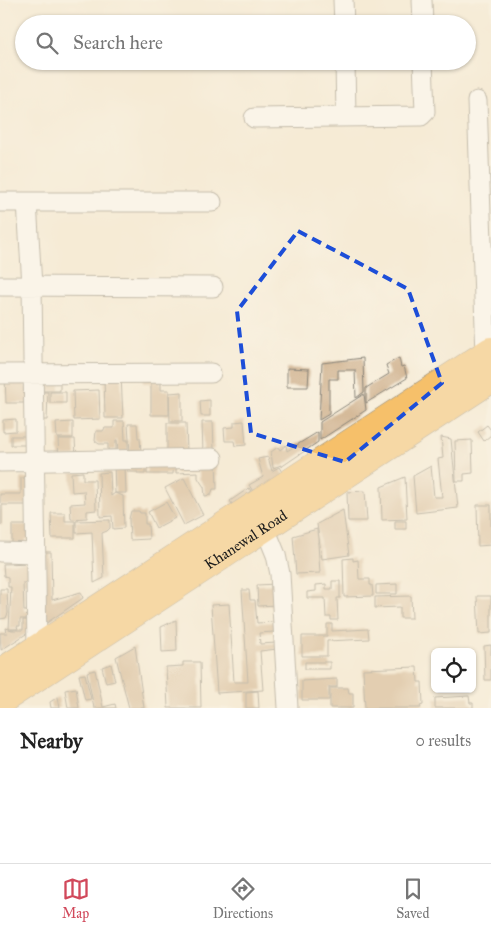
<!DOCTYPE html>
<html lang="en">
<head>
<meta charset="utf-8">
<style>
	body { margin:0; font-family:"IM FELL Great Primer",serif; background:#f2f2f2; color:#222 }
	.controls { position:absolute; right:15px; bottom:15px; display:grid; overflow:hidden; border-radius:8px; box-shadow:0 1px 4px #0004 }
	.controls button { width:45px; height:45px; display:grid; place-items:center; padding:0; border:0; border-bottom:1px solid #e0e0e0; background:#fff; color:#222; font:25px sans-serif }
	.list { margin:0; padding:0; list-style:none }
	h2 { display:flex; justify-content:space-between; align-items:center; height:65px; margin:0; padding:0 20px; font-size:21px }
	h2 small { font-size:16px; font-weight:400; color:#767676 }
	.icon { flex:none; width:28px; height:28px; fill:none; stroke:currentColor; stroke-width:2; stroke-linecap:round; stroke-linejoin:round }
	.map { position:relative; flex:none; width:491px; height:708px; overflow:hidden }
	.search { position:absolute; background:#fff; box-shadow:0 1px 4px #0004; left:15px; right:15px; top:15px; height:55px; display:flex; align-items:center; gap:12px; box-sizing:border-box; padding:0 18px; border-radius:28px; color:#767676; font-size:19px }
	.sheet { height:155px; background:#fff }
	nav { display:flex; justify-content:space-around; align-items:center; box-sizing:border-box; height:70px; border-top:1px solid #e0e0e0; background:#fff; font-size:14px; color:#767676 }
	nav a { display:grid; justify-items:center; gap:2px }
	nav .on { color:#d1495b }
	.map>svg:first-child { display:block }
	.building { fill:#ccac86 }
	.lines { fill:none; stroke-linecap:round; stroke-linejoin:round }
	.minor-casing { stroke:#898479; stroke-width:21 }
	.primary-casing { stroke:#898479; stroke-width:29 }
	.minor { stroke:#fff; stroke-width:19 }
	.primary { stroke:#f6c06b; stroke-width:28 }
	.marked { fill:none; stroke:#1d4ed8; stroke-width:4; stroke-dasharray:10 6; stroke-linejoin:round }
	.labels { text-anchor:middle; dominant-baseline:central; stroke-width:4.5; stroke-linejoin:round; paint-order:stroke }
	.street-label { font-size:15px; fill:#1c1c1c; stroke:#fbf7ec }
</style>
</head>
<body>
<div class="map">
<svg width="491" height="708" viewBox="0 0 491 708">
	<rect width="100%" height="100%" fill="#fbf7ec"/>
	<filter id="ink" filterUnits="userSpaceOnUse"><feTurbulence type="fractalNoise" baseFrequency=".02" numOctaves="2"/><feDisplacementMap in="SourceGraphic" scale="10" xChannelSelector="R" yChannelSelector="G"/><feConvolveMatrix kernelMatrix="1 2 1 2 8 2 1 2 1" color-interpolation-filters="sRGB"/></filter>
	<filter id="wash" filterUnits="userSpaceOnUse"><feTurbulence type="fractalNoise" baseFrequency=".0096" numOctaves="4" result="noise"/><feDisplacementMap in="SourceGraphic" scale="20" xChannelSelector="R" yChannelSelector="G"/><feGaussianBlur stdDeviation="1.12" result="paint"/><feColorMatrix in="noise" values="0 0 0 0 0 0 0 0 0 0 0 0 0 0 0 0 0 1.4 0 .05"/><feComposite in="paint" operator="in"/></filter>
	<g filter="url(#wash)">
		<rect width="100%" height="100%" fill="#f6ebd6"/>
		<g id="blocks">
			<path class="building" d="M363 358 364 392 356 398 355 370H338V379H329V414L319 420 322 363Z
				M399 358 401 367 404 366 407 378 366 403V388L389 374 386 365Z
				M287 368 309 369 308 387H287Z
				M5 375H22L32 403H6Z
				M104 375H121L123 418H105Z
				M143 376H161V390H169V415H151V383H143Z
				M38 377 60 382V391H38Z
				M99 390 100 419 74 420 73 391Z
				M39 392H48L47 420H40Z
				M50 392H66V403H50Z
				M182 392V421H170L169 393Z
				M364 394 366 410 320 440V422Z
				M210 400V416H201L200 401Z
				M16 419V431L3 432V420Z
				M114 421H124L125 440H128V452H118L117 440H116V450H108V444H99L95 441 96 431H103L105 428H114Z
				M244 421 246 445 235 446 234 441H225L224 428 234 427V422Z
				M73 422V438H57L56 423Z
				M202 422H213L214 449 203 453Z
				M167 423H186L187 453 167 454Z
				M128 424H137L138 438H140L141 452 130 453Z
				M487 425 491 430V435L484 441 478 432Z
				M318 432V442L281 467V465L273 468 271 452 278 447 280 450 286 445 287 451Z
				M11 436H30V445H11Z
				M441 437 451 439 458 508 416 513 413 476 431 466 434 497H442L438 459 443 458Z
				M58 439H75L76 456 59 457Z
				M472 440 473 473 464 474V481H456L455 441Z
				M268 457 272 471 279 467 286 479 256 496 249 485 263 477 258 459Z
				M145 461V474H138V472H128L127 466H125L126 493H115L114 462Z
				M216 461 217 489H213L211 495 205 496 204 487 198 478V472L176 473V462Z
				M147 462H174L173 474H147Z
				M83 472V480H95L96 510 87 511V518L71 519 70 504 85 503 84 491 72 492 71 473Z
				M110 472 111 496 115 493 123 496 124 528 113 529 112 516 100 517 99 473Z
				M405 477 407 519 382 520 381 487Z
				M21 478H30L29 505H2V525H0V494H21Z
				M184 478 203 515 184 525 165 488Z
				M249 488 255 497 236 510 230 501Z
				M365 491 367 521H348L347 492Z
				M166 502 175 518 156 528 148 512Z
				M477 505H491V545L478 546Z
				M343 510 349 555 322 559 317 524Z
				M131 511H139L140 513H145V524H148L149 539 130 540 129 519Z
				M51 513H65V521H75V538H52Z
				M110 520V528L107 531 102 533 104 578 94 583 92 532 76 533V521Z
				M395 521H406V529H395Z
				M12 525H30V539H26V545H12Z
				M317 529 320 573 296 574 293 536Z
				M41 552H51L52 600 81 592 83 598 42 626Z
				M353 558V561L358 560 359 579H370V585H372L373 596 344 597 343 559Z
				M32 563 33 583H23L24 611H34V619H20V626H17L18 629H9L11 587H8V577L4 576 3 564Z
				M332 581H340V598H337L338 620H331V617H326L325 598H307V592L316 591V585L326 584V589H332Z
				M276 584 277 605 258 606 257 585Z
				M397 584V594H376V585Z
				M0 589H7L8 613 6 618 0 619Z
				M242 590H249L250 600H255L257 623 274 622V632L259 633 260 644 276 643 277 649 260 651 263 690 217 693 211 605 229 604 234 682H248Z
				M411 596 412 618H400V607L375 608V597Z
				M477 596H491V633L479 634Z
				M23 620H34V629L1 650 0 633H7L6 628 12 630H23Z
				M176 620 177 651 162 652 161 627Z
				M327 624H332V631L368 629 369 639 327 641V656H302V636H327Z
				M491 645V680H485L484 646Z
				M135 646 144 708H129L116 657Z
				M183 662H200L201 708H168L166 667 183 666Z
				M305 662H330V669H305Z
				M111 664 115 681 106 683 102 667Z
				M417 667 418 682H422L423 705 420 706 421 708H365L363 669Z
				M95 670 103 707 115 704 116 708H94L87 672Z
				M85 674 91 699 85 700 79 675Z
				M337 679V687H329V700H302V681Z
				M76 688 79 708H68L65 690Z
				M330 688H348L349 693H353V708H330Z
				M258 691 259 708H246V692Z
				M469 696 470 703H473V708H435V698Z
				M58 697 60 708H51L50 702Z"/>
		</g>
	</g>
	<g filter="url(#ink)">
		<use href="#blocks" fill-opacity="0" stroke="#898479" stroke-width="1"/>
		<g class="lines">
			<defs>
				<path id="minor" d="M343 0 344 24
					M422 0 423 24
					M345 61 346 117
					M477 101 486 355
					M254 118 421 116 425 112 423 61
					M0 202H212
					M27 202 32 286 37 649
					M0 286 213 287
					M0 374 211 373
					M0 462 213 458
					M265 528 276 555 280 574 288 708
					M0 552 36 553"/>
				<g id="primary">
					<path d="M0 673 491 351"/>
					<path id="s1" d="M0 701 491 379"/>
				</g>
			</defs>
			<use href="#minor" class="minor-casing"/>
			<use href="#primary" class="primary-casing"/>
			<use href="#minor" class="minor"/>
			<use href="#primary" class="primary"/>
		</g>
	</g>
	<path d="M0 0H491V708H0ZM298 231 408 289 442 383 345 462 251 433 237 311Z" fill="#f6ebd6" fill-opacity=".55" fill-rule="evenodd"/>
	<path class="marked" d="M298 231 408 289 442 383 345 462 251 433 237 311Z"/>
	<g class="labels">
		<g class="street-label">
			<text stroke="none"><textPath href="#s1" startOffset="294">Khanewal Road</textPath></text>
		</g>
	</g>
</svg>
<div class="controls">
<button><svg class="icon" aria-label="locate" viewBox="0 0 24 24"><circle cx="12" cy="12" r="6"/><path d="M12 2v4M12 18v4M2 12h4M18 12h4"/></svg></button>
</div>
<div class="search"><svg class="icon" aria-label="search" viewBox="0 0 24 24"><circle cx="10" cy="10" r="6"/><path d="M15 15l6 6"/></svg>Search here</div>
</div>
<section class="sheet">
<h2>Nearby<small>0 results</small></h2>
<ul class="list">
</ul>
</section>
<nav>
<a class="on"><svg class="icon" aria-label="map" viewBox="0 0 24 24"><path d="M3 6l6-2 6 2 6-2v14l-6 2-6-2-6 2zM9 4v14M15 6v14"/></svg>Map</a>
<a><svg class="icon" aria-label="directions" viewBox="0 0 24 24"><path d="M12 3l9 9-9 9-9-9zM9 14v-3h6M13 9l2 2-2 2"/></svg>Directions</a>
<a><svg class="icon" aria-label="saved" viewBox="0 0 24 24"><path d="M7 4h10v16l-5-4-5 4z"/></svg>Saved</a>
</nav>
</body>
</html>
